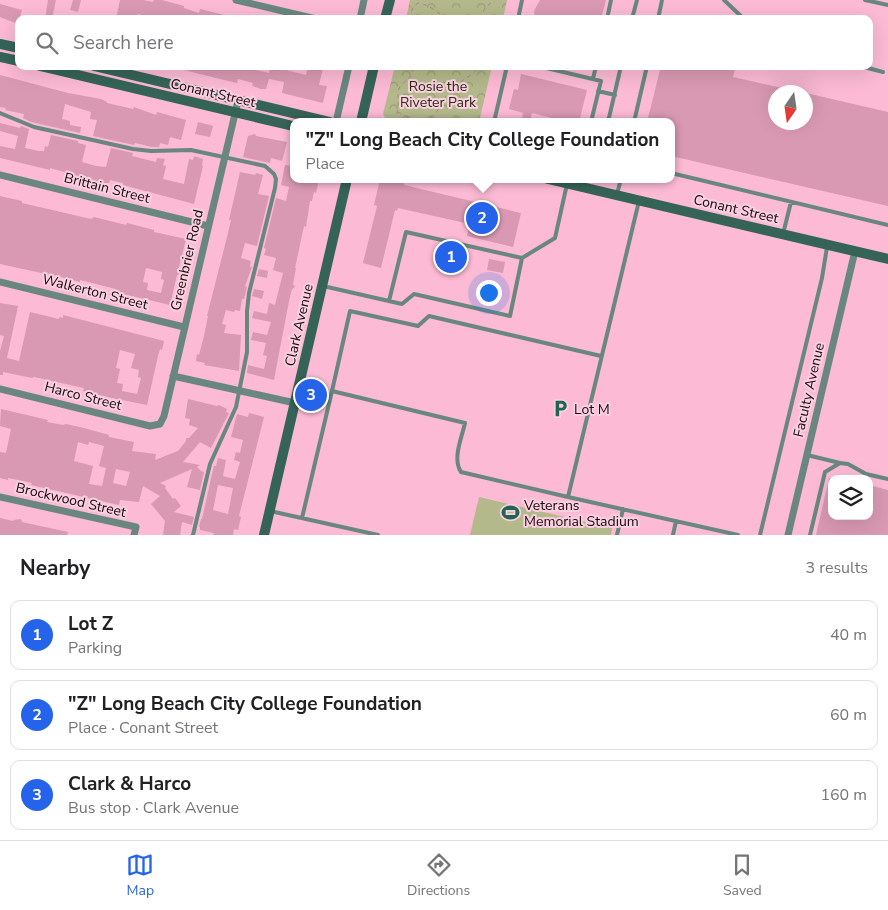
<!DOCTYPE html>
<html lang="en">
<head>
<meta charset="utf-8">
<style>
	body { margin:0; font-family:"Nunito Sans",sans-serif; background:#f2f2f2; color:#202124 }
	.controls { position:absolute; right:15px; bottom:15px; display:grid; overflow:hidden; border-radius:10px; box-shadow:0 5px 20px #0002 }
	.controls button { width:45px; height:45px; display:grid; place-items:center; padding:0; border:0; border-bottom:1px solid #e0e0e0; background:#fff; color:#202124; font:25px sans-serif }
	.compass { position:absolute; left:768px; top:85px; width:45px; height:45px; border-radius:50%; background:#fff; box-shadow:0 5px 20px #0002; rotate:193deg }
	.you { position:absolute; left:488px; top:292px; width:18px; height:18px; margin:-12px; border:4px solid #fff; border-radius:50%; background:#1a73e8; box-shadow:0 0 0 8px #1a73e833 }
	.badge { display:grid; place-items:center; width:32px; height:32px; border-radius:50%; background:#2563eb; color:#fff; font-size:16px; font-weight:700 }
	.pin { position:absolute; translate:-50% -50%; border:2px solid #fff; box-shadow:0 1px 5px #0006 }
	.popup { position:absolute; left:290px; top:118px; width:385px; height:65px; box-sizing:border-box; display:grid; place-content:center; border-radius:10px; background:#fff; filter:drop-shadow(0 1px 4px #0005); font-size:16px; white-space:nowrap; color:#757577 }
	.popup b { font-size:19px; color:#202124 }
	.popup::after { content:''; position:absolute; left:50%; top:100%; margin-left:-10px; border:10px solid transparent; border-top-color:#fff }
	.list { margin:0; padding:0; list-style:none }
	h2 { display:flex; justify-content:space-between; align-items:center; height:65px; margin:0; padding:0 20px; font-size:21px }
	h2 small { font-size:16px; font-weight:400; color:#757577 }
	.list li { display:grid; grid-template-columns:32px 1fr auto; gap:15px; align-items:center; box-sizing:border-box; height:70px; margin:0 10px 10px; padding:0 10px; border:1px solid #e0e0e0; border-radius:10px }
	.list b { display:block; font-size:19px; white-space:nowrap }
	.list p { margin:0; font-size:16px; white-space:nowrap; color:#757577 }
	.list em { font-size:16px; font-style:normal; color:#757577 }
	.icon { flex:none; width:28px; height:28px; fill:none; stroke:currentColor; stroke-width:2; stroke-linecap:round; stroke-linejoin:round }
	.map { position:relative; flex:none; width:888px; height:535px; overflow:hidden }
	.search { position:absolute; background:#fff; box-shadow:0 5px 20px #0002; left:15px; right:15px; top:15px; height:55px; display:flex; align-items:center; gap:12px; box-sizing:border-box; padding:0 18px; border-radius:10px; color:#757577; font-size:19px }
	.sheet { height:305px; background:#fff }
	nav { display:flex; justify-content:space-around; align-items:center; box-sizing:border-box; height:70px; border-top:1px solid #e0e0e0; background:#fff; font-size:14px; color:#757577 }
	nav a { display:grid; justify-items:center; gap:2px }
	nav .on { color:#2563eb }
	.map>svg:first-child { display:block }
	.park { fill:url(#park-crowns) }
	.pitch { fill:#b3b98b }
	.building { fill:#d999b2; fill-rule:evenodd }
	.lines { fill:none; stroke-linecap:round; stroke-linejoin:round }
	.path { stroke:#b48095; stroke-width:1; stroke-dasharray:4 4; stroke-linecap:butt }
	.lane { stroke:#69877e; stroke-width:4 }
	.street { stroke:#69877e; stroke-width:7 }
	.secondary { stroke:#356457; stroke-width:10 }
	.labels { text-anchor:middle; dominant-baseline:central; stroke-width:4; stroke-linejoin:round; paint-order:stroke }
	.park-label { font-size:14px; fill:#2a2c10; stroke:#f9d0df }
	.street-label { font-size:14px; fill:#1a060f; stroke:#f9d0df }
	.poi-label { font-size:14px; fill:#1a060f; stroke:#f9d0df; text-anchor:start }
</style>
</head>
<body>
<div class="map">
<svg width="888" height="535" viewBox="0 0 888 535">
	<defs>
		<pattern id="park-crowns" width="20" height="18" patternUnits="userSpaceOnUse" patternTransform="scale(1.25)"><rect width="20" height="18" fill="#b3b98b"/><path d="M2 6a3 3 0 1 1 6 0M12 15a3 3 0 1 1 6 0" fill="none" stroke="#999e77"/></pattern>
	</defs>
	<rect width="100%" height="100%" fill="#fcbad4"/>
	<path class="park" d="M410 0H507L503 19H406Z
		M395 66H492L479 122H388L383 114Z"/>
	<path class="pitch" d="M479 497 612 528 611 535H470Z"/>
	<path class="building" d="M48 0H56L52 19H45Z
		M73 0H81L78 12 70 10Z
		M120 0H143L153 2 154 0H162L184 6V8L199 13 200 9 229 16 228 19H154L138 14 136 19H116Z
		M540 0H606L601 19H535L534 11Z
		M0 4 22 10 18 24 0 17Z
		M180 66H216L232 70 233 66H249L252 67V69L269 73 270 66H279L278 68 306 75 308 66H315L323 68 319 85 327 86 323 103 282 93 284 82 269 79 266 89H261L252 86 253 83 238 79 237 83 224 80 180 69Z
		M661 66H736L733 77 791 90 790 92H776V122H806V93L888 112V206L671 156V122H647Z
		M521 74 587 90 579 122H568L532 113 530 121 522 119 523 113 509 109 514 89 518 90Z
		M0 75 68 93 101 99 107 102V103L133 109 134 107 156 115 157 112 186 120 181 140 170 137 168 145 160 143 159 147H152L135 143 134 145 93 136 97 120 90 119 91 112 65 104 62 119 70 121V125L81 127 80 133 31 122 23 118 24 114 5 110 6 108 0 107Z
		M198 122 213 126 210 137 195 134Z
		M0 123 20 128 21 126 29 129 25 148 39 151H44L45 146 48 147 51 135 78 141V143L86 145 82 162 96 166 106 167 111 148 133 153 132 156 156 162 157 158 165 159 163 165 166 166 163 179 184 184 189 159 193 160 194 156 203 159 202 166H203L194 204 123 185V183L110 180 109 183H103L50 168V170L0 158V146L15 149 18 136 0 131Z
		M255 134 256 136 287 142 282 161 271 158 270 163 243 157 248 136Z
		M285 165 293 166V179H319L316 193 314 192 312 201H310L306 227 304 226 295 268H296L293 284 295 287 292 289 289 301 274 380 247 373 248 365 264 369 267 356 263 355 266 343 251 340 253 332 267 335 271 322 252 318 254 311 267 314 269 303 275 305 283 273 273 270 276 258 264 255 266 249 264 248 276 198 286 201 289 187 281 185Z
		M240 172 255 175 256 173 263 175 258 194 269 196 257 246 245 243 241 258 251 261 250 267H252L245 286 247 287 244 299H242L240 311 235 310 234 312 226 310 222 324 226 325 224 333 241 335 239 371 204 365 205 363 196 361 197 354 199 355 204 336 208 316H207L227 237 231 220H229Z
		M380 179H394L404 182V185L521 213 513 247 467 236 470 224 398 208 397 211 395 210 381 268 363 263 377 206 374 205Z
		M0 196 22 201V203L91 219 94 217 126 225 127 223 135 225 154 230V232L186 239 178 271 180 274 177 275 170 305 115 292V289L112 288 80 280V282L46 273V274L0 264ZM146 268 162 272 161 279 164 280 161 293 147 290 148 283 143 282Z
		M489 259 505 262 503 273 487 270Z
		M259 269 268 271 267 278 257 276Z
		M254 289 264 291 262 299 252 296Z
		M0 303 18 306 7 358 19 361 30 312 59 319V317L63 318V315L164 341 162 350 160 349 158 356 147 405 112 398 83 391 84 388 34 377 32 378 3 372V375H0V351L4 336 0 335ZM120 350 135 354 131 368 139 370 138 377 141 378 137 394 122 391 123 384 117 383 120 369 116 368Z
		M188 399 217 406 219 405 227 409 226 412 229 413 211 448 200 442 183 462 200 465 197 467 201 471 204 472 200 490 187 487 192 469 160 483 166 486 165 488 173 499 175 498 181 506 174 512 194 517 192 525 182 522 180 535H163L165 521 151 504 160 496 143 486 139 502 120 500 119 505 31 485 32 483 23 481 8 478V480L0 478V452L6 453 11 429 0 426 1 409 48 420 47 422 63 425 66 424 84 428 109 435V437L134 442 132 451 156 454 155 460 178 451 186 441V438H189L198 428 189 425 190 419 185 418ZM78 442 88 445 89 442 104 446 99 466 106 468 102 486 89 484 93 466 74 461ZM116 469 130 472 126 486 113 483Z
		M249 413 264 417 239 516 241 517 238 530 234 529 233 535H213L214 533 200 530V527H199L201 519H202L212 474 214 466H216L218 458 226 460 223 476 235 479 240 462 234 460 236 452 240 453 243 440 231 437 237 414 248 417ZM218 485 233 488 228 514 213 510Z
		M829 478H832V516H869V485L888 490V535H816Z
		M0 518 13 521 14 520 21 519 22 522 68 532 67 535H0Z"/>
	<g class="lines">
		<path class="path" d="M409 19 413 7 418 3C432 4 438 17 453 19
			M454 19 466 17 479 19
			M480 19 485 8 494 0
			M398 112 415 121 421 122
			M396 122 398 105V91L400 86 411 76 414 66
			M423 122C440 115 439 104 449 92 458 81 472 77 480 66"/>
		<path class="lane" d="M724 0 744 19
			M865 0 888 5
			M518 19 522 0
			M607 19 611 0
			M632 19 637 0
			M658 19 662 0
			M538 66 601 81 591 122
			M860 66 883 72
			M593 79 596 66
			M598 91 615 95
			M0 113 34 127 133 149 151 151 191 150 265 166 274 174 276 179 275 188 249 293 247 311V352L236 407 210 464 193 535
			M494 122 507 66
			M608 122 621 66
			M634 122 647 66
			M671 173 888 225
			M617 194 621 179
			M783 234 791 202
			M323 286 402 304 414 294 510 316 522 258 555 238 567 184
			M389 301 406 232 522 258
			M332 391 350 311 418 326 429 316 601 356
			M807 455 840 463
			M568 497 738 535
			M270 511 378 535
			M302 518 332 391 465 423C462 437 452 459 461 472L568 497 639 201
			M617 535 623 509
			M673 535 676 521
			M760 535 822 278 827 247
			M810 535 825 472 840 463 848 464 866 474 888 479"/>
		<path class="street" d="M236 0 316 19
			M360 19 364 0
			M336 122 349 66
			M0 175 208 226
			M0 282 184 327
			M173 376 295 403
			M0 389 150 426 160 424 164 416 238 101
			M0 497 136 527 134 535
			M788 535 855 251"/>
		<path class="secondary" d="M385 19 390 0
			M0 44 19 48
			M0 57 19 61
			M40 66 293 126
			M94 66 330 122
			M361 122 374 66
			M548 179 888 259
			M264 535 347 179"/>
	</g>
	<defs>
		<symbol id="parking-bare" viewBox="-9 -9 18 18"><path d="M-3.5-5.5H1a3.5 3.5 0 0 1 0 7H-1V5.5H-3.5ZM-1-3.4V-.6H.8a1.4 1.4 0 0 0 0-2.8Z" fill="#226454" stroke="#f9d0df" stroke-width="2.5" paint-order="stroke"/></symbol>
		<symbol id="stadium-bare" viewBox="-9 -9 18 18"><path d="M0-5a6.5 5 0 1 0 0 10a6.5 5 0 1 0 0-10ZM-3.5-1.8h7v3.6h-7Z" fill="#226454" stroke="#f9d0df" stroke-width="2.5" paint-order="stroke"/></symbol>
	</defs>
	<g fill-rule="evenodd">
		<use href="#parking-bare" x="548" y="396" width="25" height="25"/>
		<use href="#stadium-bare" x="498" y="500" width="25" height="25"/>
	</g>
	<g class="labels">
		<g class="park-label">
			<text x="438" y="86">Rosie the<tspan x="438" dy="16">Riveter Park</tspan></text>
		</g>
		<g class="street-label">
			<text transform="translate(213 93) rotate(13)">Conant Street</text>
			<text transform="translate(107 188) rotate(14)">Brittain Street</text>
			<text transform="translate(736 209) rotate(13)">Conant Street</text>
			<text transform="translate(187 260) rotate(-77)">Greenbrier Road</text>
			<text transform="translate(95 292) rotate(14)">Walkerton Street</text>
			<text transform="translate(299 325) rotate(-77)">Clark Avenue</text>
			<text transform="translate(809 390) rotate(-77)">Faculty Avenue</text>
			<text transform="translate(83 396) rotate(14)">Harco Street</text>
			<text transform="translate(71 500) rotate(13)">Brockwood Street</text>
		</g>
		<g class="poi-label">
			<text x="574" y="409">Lot M</text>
			<text x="524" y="505">Veterans<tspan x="524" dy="16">Memorial Stadium</tspan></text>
		</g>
	</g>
</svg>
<div class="controls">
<button><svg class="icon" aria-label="layers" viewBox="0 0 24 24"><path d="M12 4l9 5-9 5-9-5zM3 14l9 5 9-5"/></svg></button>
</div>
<svg class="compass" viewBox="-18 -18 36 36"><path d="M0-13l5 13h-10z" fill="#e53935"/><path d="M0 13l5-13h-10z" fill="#757577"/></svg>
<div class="you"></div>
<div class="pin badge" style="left:451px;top:257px">1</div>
<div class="pin badge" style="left:482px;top:218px">2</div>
<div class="popup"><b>&quot;Z&quot; Long Beach City College Foundation</b>Place</div>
<div class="pin badge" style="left:311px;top:395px">3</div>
<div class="search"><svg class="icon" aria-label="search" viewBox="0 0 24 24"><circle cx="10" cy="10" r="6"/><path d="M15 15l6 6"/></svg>Search here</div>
</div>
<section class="sheet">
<h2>Nearby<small>3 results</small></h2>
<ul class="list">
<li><span class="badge">1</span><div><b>Lot Z</b><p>Parking</p></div><em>40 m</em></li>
<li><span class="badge">2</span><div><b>&quot;Z&quot; Long Beach City College Foundation</b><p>Place · Conant Street</p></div><em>60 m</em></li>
<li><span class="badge">3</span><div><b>Clark &amp; Harco</b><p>Bus stop · Clark Avenue</p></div><em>160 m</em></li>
</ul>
</section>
<nav>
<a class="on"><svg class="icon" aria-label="map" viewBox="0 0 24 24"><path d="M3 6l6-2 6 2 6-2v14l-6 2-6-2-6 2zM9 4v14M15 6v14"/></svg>Map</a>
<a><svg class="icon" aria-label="directions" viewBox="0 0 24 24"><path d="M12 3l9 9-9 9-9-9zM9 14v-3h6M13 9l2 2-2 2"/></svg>Directions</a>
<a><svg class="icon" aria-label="saved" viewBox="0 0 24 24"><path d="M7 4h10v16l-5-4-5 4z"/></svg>Saved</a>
</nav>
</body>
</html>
